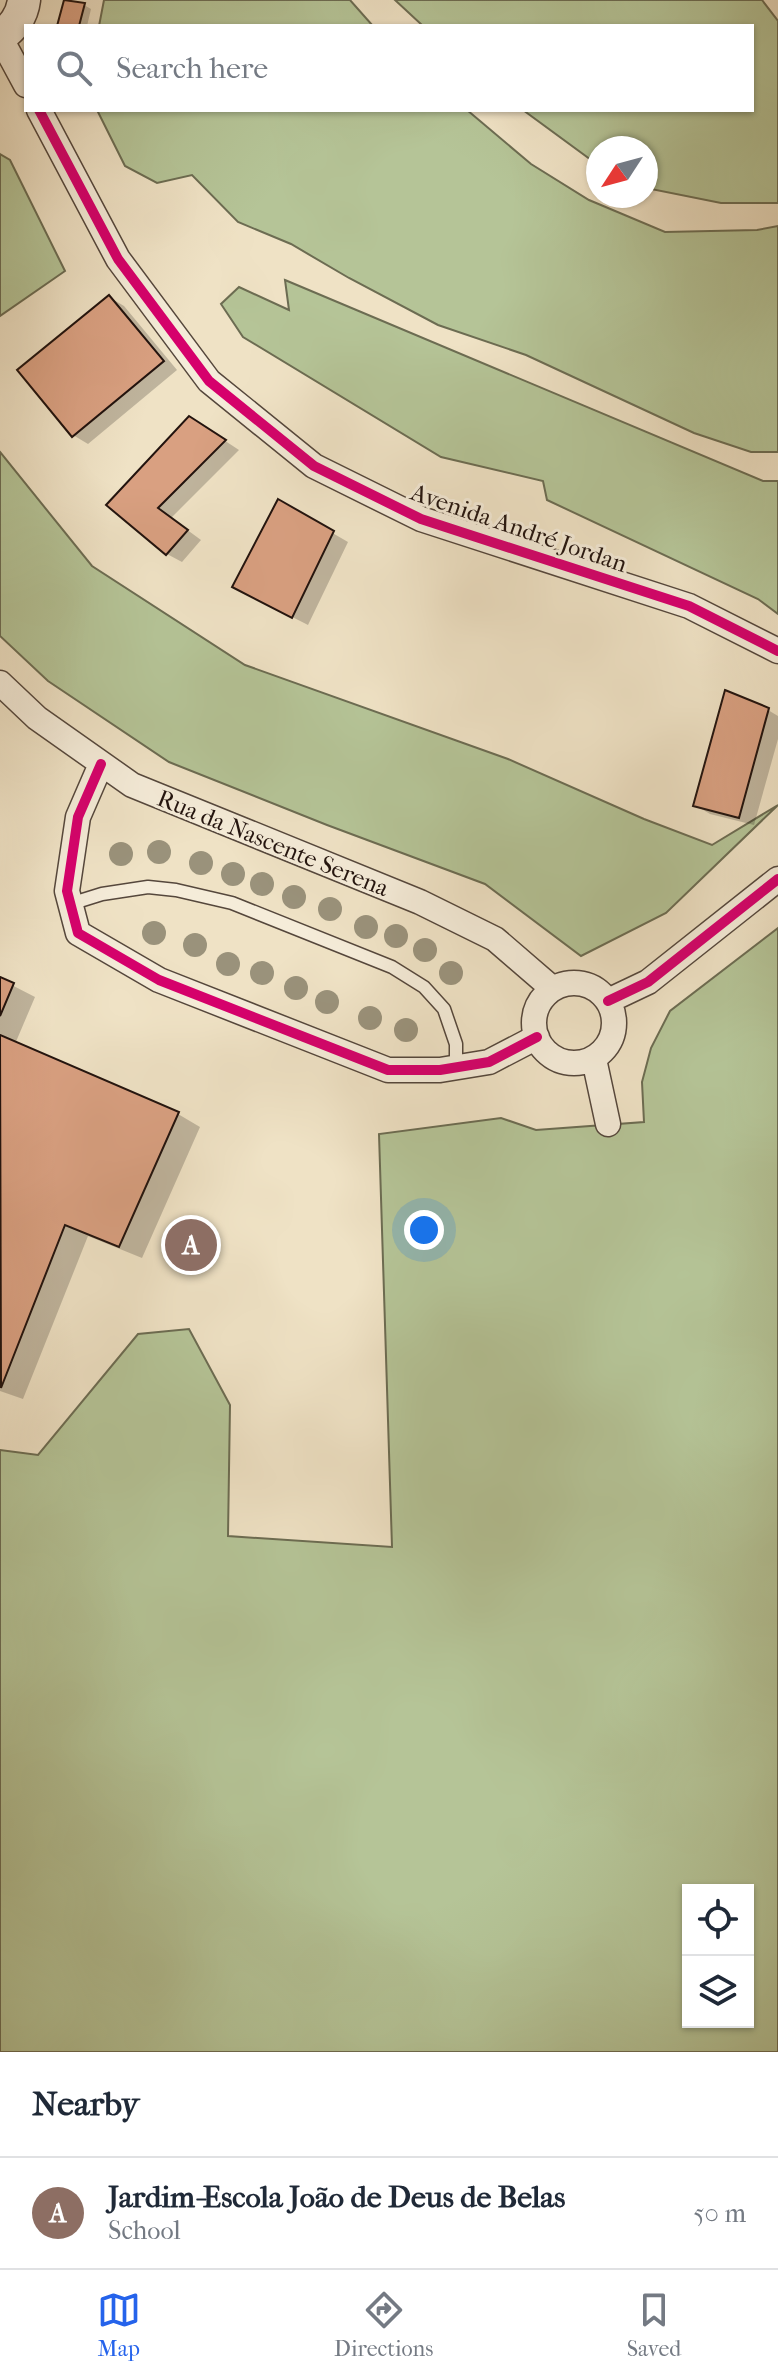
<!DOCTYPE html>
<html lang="en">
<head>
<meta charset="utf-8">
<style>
	body { margin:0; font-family:"IM FELL French Canon",serif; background:#f6f6f7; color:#1f2937 }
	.controls { position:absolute; right:24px; bottom:24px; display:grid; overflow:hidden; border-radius:0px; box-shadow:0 2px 6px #0004 }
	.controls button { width:72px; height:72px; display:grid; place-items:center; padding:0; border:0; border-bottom:2px solid #e0e1e3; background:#fff; color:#1f2937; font:40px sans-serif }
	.compass { position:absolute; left:586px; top:136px; width:72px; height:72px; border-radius:50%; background:#fff; box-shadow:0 2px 6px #0004; rotate:234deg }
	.you { position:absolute; left:424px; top:1230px; width:28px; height:28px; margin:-20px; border:6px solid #fff; border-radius:50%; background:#1a73e8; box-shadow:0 0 0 12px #1a73e833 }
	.badge { display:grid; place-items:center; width:52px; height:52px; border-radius:50%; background:#2563eb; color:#fff; font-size:26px; font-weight:700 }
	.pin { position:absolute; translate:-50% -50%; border:4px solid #fff; box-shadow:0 2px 8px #0006 }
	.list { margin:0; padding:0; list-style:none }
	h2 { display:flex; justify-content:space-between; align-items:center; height:104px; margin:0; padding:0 32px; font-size:34px }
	h2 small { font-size:26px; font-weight:400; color:#747a83 }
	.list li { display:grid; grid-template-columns:52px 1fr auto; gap:24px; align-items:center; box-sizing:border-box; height:112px; padding:0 32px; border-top:2px solid #e0e1e3 }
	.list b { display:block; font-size:30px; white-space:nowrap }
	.list p { margin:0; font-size:26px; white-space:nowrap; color:#747a83 }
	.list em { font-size:26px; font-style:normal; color:#747a83 }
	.icon { flex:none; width:44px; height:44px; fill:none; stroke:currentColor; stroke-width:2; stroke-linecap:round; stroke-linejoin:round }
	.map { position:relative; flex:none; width:778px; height:2052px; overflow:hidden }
	.search { position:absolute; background:#fff; box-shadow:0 2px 6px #0004; left:24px; right:24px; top:24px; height:88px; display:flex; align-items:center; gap:20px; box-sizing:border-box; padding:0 28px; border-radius:0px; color:#747a83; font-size:30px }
	.sheet { height:216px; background:#fff }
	nav { display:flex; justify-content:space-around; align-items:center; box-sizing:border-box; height:112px; border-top:2px solid #e0e1e3; background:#fff; font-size:22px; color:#747a83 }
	nav a { display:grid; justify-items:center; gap:4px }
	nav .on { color:#2563eb }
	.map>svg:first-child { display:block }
	.green { fill:#b5c497; stroke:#6c6c52; stroke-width:2; fill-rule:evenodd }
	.shadow { fill:#0003 }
	.building { fill:#d9a081; stroke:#22130e; stroke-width:2 }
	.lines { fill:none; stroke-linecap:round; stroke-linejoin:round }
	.service-casing { stroke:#55473c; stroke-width:15 }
	.minor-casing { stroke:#55473c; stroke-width:27 }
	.tertiary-casing { stroke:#55473c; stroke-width:35 }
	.service { stroke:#f5ecd9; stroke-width:12 }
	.minor { stroke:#f5ecd9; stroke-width:24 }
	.tertiary { stroke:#f5ecd9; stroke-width:32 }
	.cycleway-casing { stroke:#f5ecd9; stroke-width:15 }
	.cycleway { stroke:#d6006c; stroke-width:10 }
	.tree { fill:#9a927b }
	.labels { text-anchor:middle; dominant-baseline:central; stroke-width:6; stroke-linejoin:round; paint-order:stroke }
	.street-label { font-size:24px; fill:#22130e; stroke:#f5ecd9 }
</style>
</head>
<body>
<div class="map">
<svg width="778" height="2052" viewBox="0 0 778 2052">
	<rect width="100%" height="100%" fill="#efe2c5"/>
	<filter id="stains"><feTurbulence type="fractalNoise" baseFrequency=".0025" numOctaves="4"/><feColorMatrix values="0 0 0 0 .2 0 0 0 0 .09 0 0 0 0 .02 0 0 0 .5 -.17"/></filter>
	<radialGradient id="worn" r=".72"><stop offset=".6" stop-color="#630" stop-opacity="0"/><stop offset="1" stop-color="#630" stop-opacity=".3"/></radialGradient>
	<path class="green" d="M104 0H350L373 26H99Z
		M395 0H762L778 21V203H721L646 188V148H598V165L523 110H752V26H423Z
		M97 110H467L531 164 589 200 665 232 757 230 778 226V452H751L694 433 526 355 438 325 349 278 291 244 238 222 192 175 157 183 125 166Z
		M0 154 10 160 65 271 0 316Z
		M285 280 763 481H778V614L758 599 547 500 543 481 441 457 243 337 221 304 239 287 289 310Z
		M0 452 92 566 245 665 508 759 644 819 712 845 778 805 666 913 581 956 485 884 327 825 169 762 48 681 0 636Z
		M778 928V2052H0V1450L38 1455 138 1334 189 1329 230 1405 228 1536 392 1547 379 1134 501 1118 536 1130 644 1122 642 1082 651 1048 670 1011ZM688 1890H748V2022H688Z"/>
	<path class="shadow" d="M84 5 91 9 87 26H60Z
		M109 297 124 306 177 370 88 444 73 435Z
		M204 427 239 450 171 518 201 540 182 562 167 554 109 505Z
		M279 502 348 542 308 625 249 595Z
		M768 710 778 716V739L754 825 710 814 695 805Z
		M0 979 35 997 15 1044 178 1114 200 1127 142 1258 88 1236 23 1399 0 1391Z"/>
	<path class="building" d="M64 0 85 3 79 26H57Z
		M109 295 164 361 72 437 17 370Z
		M189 416 226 440 158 508 188 530 166 555 106 505Z
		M278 499 334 531 292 618 232 587Z
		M725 690 769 708 739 818 693 806Z
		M0 977 14 983 0 1016Z
		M0 1035 179 1112 119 1247 65 1225 1 1388Z"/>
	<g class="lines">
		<defs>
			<path id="service" d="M70 904 102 894 148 887 176 890 232 903 392 967 424 987 444 1009 456 1044V1068"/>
			<path id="minor" d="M0 37 26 85
				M39 110 118 259 209 381 314 466 421 519 689 606 778 651
				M0 683 37 718 132 785 420 902 495 939 553 989
				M101 764 78 817 67 891 78 933 159 980 388 1070H440L489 1062 537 1037
				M534 1023a40 40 0 1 1 80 0a40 40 0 1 1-80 0Z
				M608 1001 648 982 778 879
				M594 1059 608 1124"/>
			<path id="tertiary" d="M0 37C13 27 22 17 24 0"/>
		</defs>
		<use href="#service" class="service-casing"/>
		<use href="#minor" class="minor-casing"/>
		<use href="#tertiary" class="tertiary-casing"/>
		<use href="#service" class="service"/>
		<use href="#minor" class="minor"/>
		<use href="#tertiary" class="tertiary"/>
		<defs>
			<path id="cycleway" d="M39 110 118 259 209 381 314 466 421 519 689 606 778 651
				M101 764 78 817 67 891 78 933 159 980 388 1070H440L489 1062 537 1037
				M608 1001 648 982 778 879"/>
		</defs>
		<use href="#cycleway" class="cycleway-casing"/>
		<use href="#cycleway" class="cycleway"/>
	</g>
	<g class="tree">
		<circle cx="159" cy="852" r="12"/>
		<circle cx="121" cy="854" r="12"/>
		<circle cx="201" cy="863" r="12"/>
		<circle cx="233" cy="874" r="12"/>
		<circle cx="262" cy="884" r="12"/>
		<circle cx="294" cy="897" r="12"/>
		<circle cx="330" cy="909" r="12"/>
		<circle cx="366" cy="927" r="12"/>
		<circle cx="154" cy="933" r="12"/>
		<circle cx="396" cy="936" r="12"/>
		<circle cx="195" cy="945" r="12"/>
		<circle cx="425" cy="950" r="12"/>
		<circle cx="228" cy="964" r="12"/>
		<circle cx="262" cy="973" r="12"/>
		<circle cx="451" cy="973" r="12"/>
		<circle cx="296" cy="988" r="12"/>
		<circle cx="327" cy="1002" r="12"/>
		<circle cx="370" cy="1018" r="12"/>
		<circle cx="406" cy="1030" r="12"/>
	</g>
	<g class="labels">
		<g class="street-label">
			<text transform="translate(519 528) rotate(19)">Avenida André Jordan</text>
			<text transform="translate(273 843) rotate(22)">Rua da Nascente Serena</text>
		</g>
	</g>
	<rect width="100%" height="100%" filter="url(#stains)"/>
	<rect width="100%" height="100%" fill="url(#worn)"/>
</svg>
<div class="controls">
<button><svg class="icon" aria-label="locate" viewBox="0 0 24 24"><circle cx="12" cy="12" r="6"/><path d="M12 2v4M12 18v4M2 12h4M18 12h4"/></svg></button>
<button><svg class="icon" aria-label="layers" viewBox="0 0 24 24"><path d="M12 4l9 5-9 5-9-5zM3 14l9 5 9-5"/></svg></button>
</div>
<svg class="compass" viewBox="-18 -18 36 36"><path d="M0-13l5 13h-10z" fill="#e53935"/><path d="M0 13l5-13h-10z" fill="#747a83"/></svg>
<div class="you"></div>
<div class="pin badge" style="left:191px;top:1245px;background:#8d6e63">A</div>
<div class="search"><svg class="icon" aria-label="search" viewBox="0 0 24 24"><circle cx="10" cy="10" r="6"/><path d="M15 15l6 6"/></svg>Search here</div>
</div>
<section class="sheet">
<h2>Nearby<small></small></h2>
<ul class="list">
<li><span class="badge" style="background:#8d6e63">A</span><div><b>Jardim-Escola João de Deus de Belas</b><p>School</p></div><em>50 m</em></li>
</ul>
</section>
<nav>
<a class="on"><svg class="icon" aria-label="map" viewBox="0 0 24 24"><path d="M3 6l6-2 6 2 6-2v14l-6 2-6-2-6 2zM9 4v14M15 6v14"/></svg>Map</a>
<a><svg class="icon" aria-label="directions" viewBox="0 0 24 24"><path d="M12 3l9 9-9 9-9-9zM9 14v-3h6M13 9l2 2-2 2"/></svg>Directions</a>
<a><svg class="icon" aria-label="saved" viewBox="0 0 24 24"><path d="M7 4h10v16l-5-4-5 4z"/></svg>Saved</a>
</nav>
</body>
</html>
